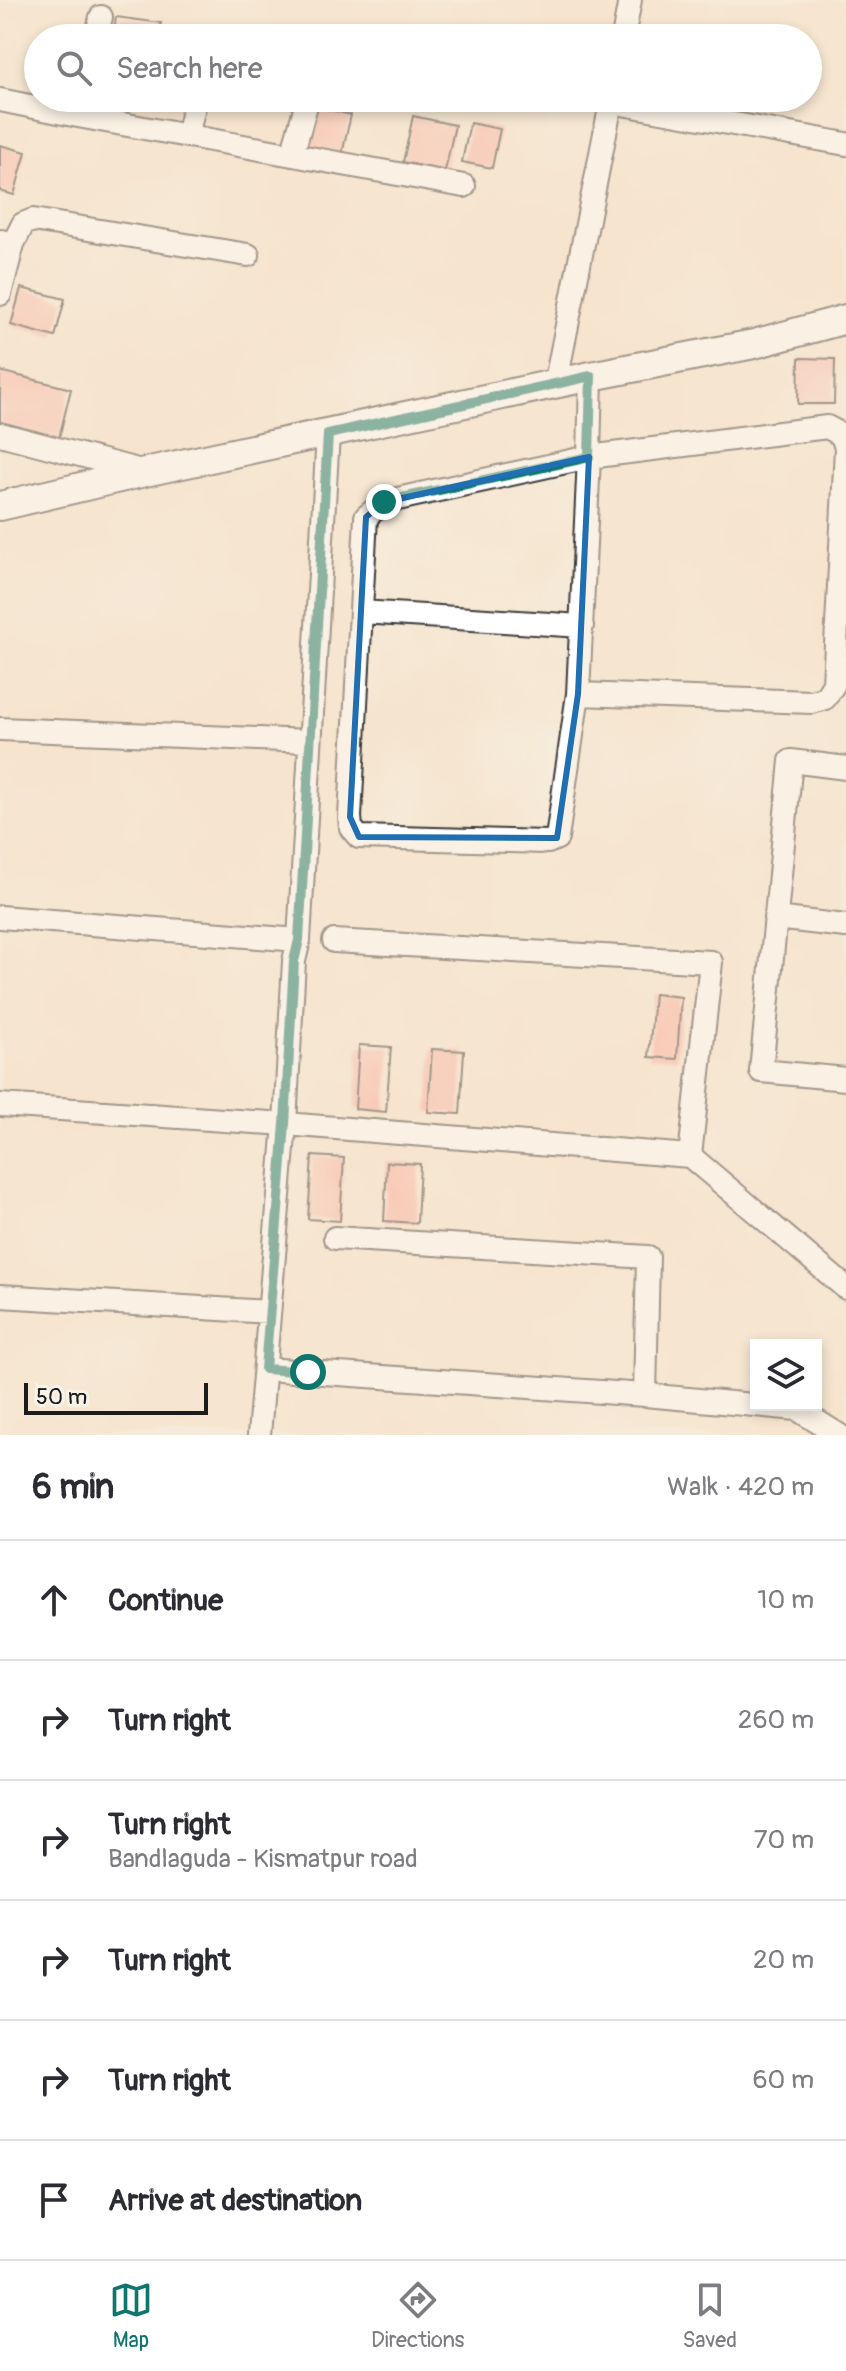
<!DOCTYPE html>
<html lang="en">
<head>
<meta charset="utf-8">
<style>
	body { margin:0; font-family:Pangolin,sans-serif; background:#f2f2f3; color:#2b2b33 }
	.controls { position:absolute; right:24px; bottom:24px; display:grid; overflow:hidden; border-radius:0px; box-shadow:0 4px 12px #0003 }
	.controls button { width:72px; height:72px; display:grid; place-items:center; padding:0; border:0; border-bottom:2px solid #e1e1e2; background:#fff; color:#2b2b33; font:40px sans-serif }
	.scale { position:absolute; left:24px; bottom:20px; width:184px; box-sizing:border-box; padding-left:8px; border:4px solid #1c1c1c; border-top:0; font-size:22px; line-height:28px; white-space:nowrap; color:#1c1c1c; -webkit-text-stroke:6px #f7f3e8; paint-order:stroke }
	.stop { position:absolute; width:24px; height:24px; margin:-18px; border:6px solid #0f766e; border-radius:50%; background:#fff }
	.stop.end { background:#0f766e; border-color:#fff; box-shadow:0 2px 8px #0008 }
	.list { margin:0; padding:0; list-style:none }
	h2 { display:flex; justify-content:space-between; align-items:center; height:104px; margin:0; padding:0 32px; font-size:34px }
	h2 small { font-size:26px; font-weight:400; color:#7c7c81 }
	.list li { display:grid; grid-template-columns:52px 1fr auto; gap:24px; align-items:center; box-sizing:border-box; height:120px; padding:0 32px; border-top:2px solid #e1e1e2 }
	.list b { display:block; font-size:30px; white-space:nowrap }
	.list p { margin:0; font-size:26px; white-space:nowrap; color:#7c7c81 }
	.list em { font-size:26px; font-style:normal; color:#7c7c81 }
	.icon { flex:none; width:44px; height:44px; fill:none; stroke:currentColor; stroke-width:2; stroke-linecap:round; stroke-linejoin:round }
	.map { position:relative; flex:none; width:846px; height:1435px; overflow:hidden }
	.search { position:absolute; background:#fff; box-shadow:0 4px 12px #0003; left:24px; right:24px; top:24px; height:88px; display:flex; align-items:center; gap:20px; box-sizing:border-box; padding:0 28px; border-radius:44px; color:#7c7c81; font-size:30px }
	.sheet { height:824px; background:#fff }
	nav { display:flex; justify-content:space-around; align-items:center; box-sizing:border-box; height:112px; border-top:2px solid #e1e1e2; background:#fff; font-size:22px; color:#7c7c81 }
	nav a { display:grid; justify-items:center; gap:4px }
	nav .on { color:#0f766e }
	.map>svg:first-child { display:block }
	.building { fill:#fba798 }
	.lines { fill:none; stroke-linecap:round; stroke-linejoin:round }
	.minor-casing { stroke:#3d3a37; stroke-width:26 }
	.tertiary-casing { stroke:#3d3a37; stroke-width:32 }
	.minor { stroke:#fff; stroke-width:22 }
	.tertiary { stroke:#fff; stroke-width:28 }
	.route { stroke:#0f766e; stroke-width:10 }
	.marked { fill:none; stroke:#1f6fb2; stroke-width:6; stroke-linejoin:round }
</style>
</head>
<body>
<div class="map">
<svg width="846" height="1435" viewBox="0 0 846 1435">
	<rect width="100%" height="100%" fill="#f7f3e8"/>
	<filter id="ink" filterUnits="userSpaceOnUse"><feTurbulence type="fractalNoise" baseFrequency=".0125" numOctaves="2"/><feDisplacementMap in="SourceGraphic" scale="16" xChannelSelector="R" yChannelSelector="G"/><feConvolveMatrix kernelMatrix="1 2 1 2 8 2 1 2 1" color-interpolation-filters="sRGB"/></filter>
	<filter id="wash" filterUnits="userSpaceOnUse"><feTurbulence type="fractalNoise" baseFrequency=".006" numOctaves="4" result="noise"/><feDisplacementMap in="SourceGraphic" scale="32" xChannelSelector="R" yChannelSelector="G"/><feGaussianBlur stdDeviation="1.8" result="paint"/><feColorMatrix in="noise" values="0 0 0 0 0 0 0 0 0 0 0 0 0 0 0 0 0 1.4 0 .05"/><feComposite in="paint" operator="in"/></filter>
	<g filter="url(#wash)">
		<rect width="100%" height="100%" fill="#f5e4ce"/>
		<g id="blocks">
			<path class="building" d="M116 17 161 23 160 38H113Z
				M310 105 351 115 342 154 301 144Z
				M413 116 455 125 445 171 403 162Z
				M470 123 500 129 492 168 462 162Z
				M0 145 26 152 14 195 0 191Z
				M21 288 65 299 55 337 11 325Z
				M799 358 835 359 834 404H798Z
				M0 371 71 389 59 438 0 424Z
				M654 994 681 997 677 1059 649 1057Z
				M359 1045 391 1047 386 1112 355 1109Z
				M432 1049 464 1051 460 1114 428 1112Z
				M312 1156 344 1158 340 1221 308 1219Z
				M387 1162 420 1164 417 1223 384 1221Z"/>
		</g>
	</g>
	<g filter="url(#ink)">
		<use href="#blocks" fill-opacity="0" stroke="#3d3a37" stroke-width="2"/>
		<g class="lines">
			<defs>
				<path id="minor" d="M96 38 101 17
					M210 38V37
					M623 38 630 0
					M0 100 78 116 464 186
					M611 102 846 144
					M187 136 196 98
					M292 155 308 98
					M13 244 23 224 33 220 248 255
					M0 294 13 244 1 241
					M555 386 612 98
					M0 434 145 472
					M361 612 582 626
					M578 694 557 838 548 842 359 837 351 828 350 817 366 517 384 502 589 457 827 427 842 435 846 448 834 684 825 698 812 702 578 694 589 457 591 376
					M0 729 310 741
					M846 768 791 761 761 1071 846 1079
					M0 917 299 940
					M775 918 846 926
					M334 941 711 962 690 1156
					M0 1105 285 1124 690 1156 846 1288
					M335 1238 648 1257 645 1395
					M0 1296 269 1312
					M265 1369 645 1395 797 1409 839 1435
					M259 1435 285 1124 294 961 299 940 328 434"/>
				<path id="tertiary" d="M0 506 145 472 591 376 754 344 846 319"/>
			</defs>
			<use href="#minor" class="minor-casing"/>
			<use href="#tertiary" class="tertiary-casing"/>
			<use href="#minor" class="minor"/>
			<use href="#tertiary" class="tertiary"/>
		</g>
	</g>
	<g class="lines" filter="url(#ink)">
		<path class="route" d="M308 1372 265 1369 285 1124 294 961 299 940 328 434 591 376 589 457 384 502"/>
	</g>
	<path d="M0 0H846V1435H0ZM589 457 578 694 557 838 359 837 350 817 366 517 384 502Z" fill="#f5e4ce" fill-opacity=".55" fill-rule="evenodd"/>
	<path class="marked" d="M589 457 578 694 557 838 359 837 350 817 366 517 384 502Z"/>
</svg>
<div class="controls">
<button><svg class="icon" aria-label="layers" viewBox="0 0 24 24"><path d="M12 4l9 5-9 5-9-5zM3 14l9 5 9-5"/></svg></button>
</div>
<div class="scale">50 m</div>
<div class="stop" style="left:308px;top:1372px"></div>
<div class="stop end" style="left:384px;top:502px"></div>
<div class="search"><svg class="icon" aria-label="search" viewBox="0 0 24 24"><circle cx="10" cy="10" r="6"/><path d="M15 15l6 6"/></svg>Search here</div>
</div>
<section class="sheet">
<h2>6 min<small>Walk · 420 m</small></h2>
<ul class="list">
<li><svg class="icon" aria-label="ahead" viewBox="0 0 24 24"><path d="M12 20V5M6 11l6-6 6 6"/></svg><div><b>Continue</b></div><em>10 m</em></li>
<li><svg class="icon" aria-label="right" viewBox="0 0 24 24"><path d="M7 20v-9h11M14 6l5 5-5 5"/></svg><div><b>Turn right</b></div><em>260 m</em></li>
<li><svg class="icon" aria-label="right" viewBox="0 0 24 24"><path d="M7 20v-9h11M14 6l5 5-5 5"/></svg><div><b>Turn right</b><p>Bandlaguda - Kismatpur road</p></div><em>70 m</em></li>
<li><svg class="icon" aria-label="right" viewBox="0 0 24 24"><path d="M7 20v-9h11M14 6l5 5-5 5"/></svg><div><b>Turn right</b></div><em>20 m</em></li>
<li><svg class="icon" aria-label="right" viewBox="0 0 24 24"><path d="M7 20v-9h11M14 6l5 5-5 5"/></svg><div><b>Turn right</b></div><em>60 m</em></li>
<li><svg class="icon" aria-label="arrive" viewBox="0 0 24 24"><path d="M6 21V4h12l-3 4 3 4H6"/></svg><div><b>Arrive at destination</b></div></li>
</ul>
</section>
<nav>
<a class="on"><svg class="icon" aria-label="map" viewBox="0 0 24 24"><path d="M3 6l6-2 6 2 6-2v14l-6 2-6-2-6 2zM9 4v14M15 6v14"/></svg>Map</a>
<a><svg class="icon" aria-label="directions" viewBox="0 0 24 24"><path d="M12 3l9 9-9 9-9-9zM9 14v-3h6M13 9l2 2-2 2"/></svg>Directions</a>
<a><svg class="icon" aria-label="saved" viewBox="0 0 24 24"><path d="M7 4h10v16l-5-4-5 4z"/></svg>Saved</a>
</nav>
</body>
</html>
